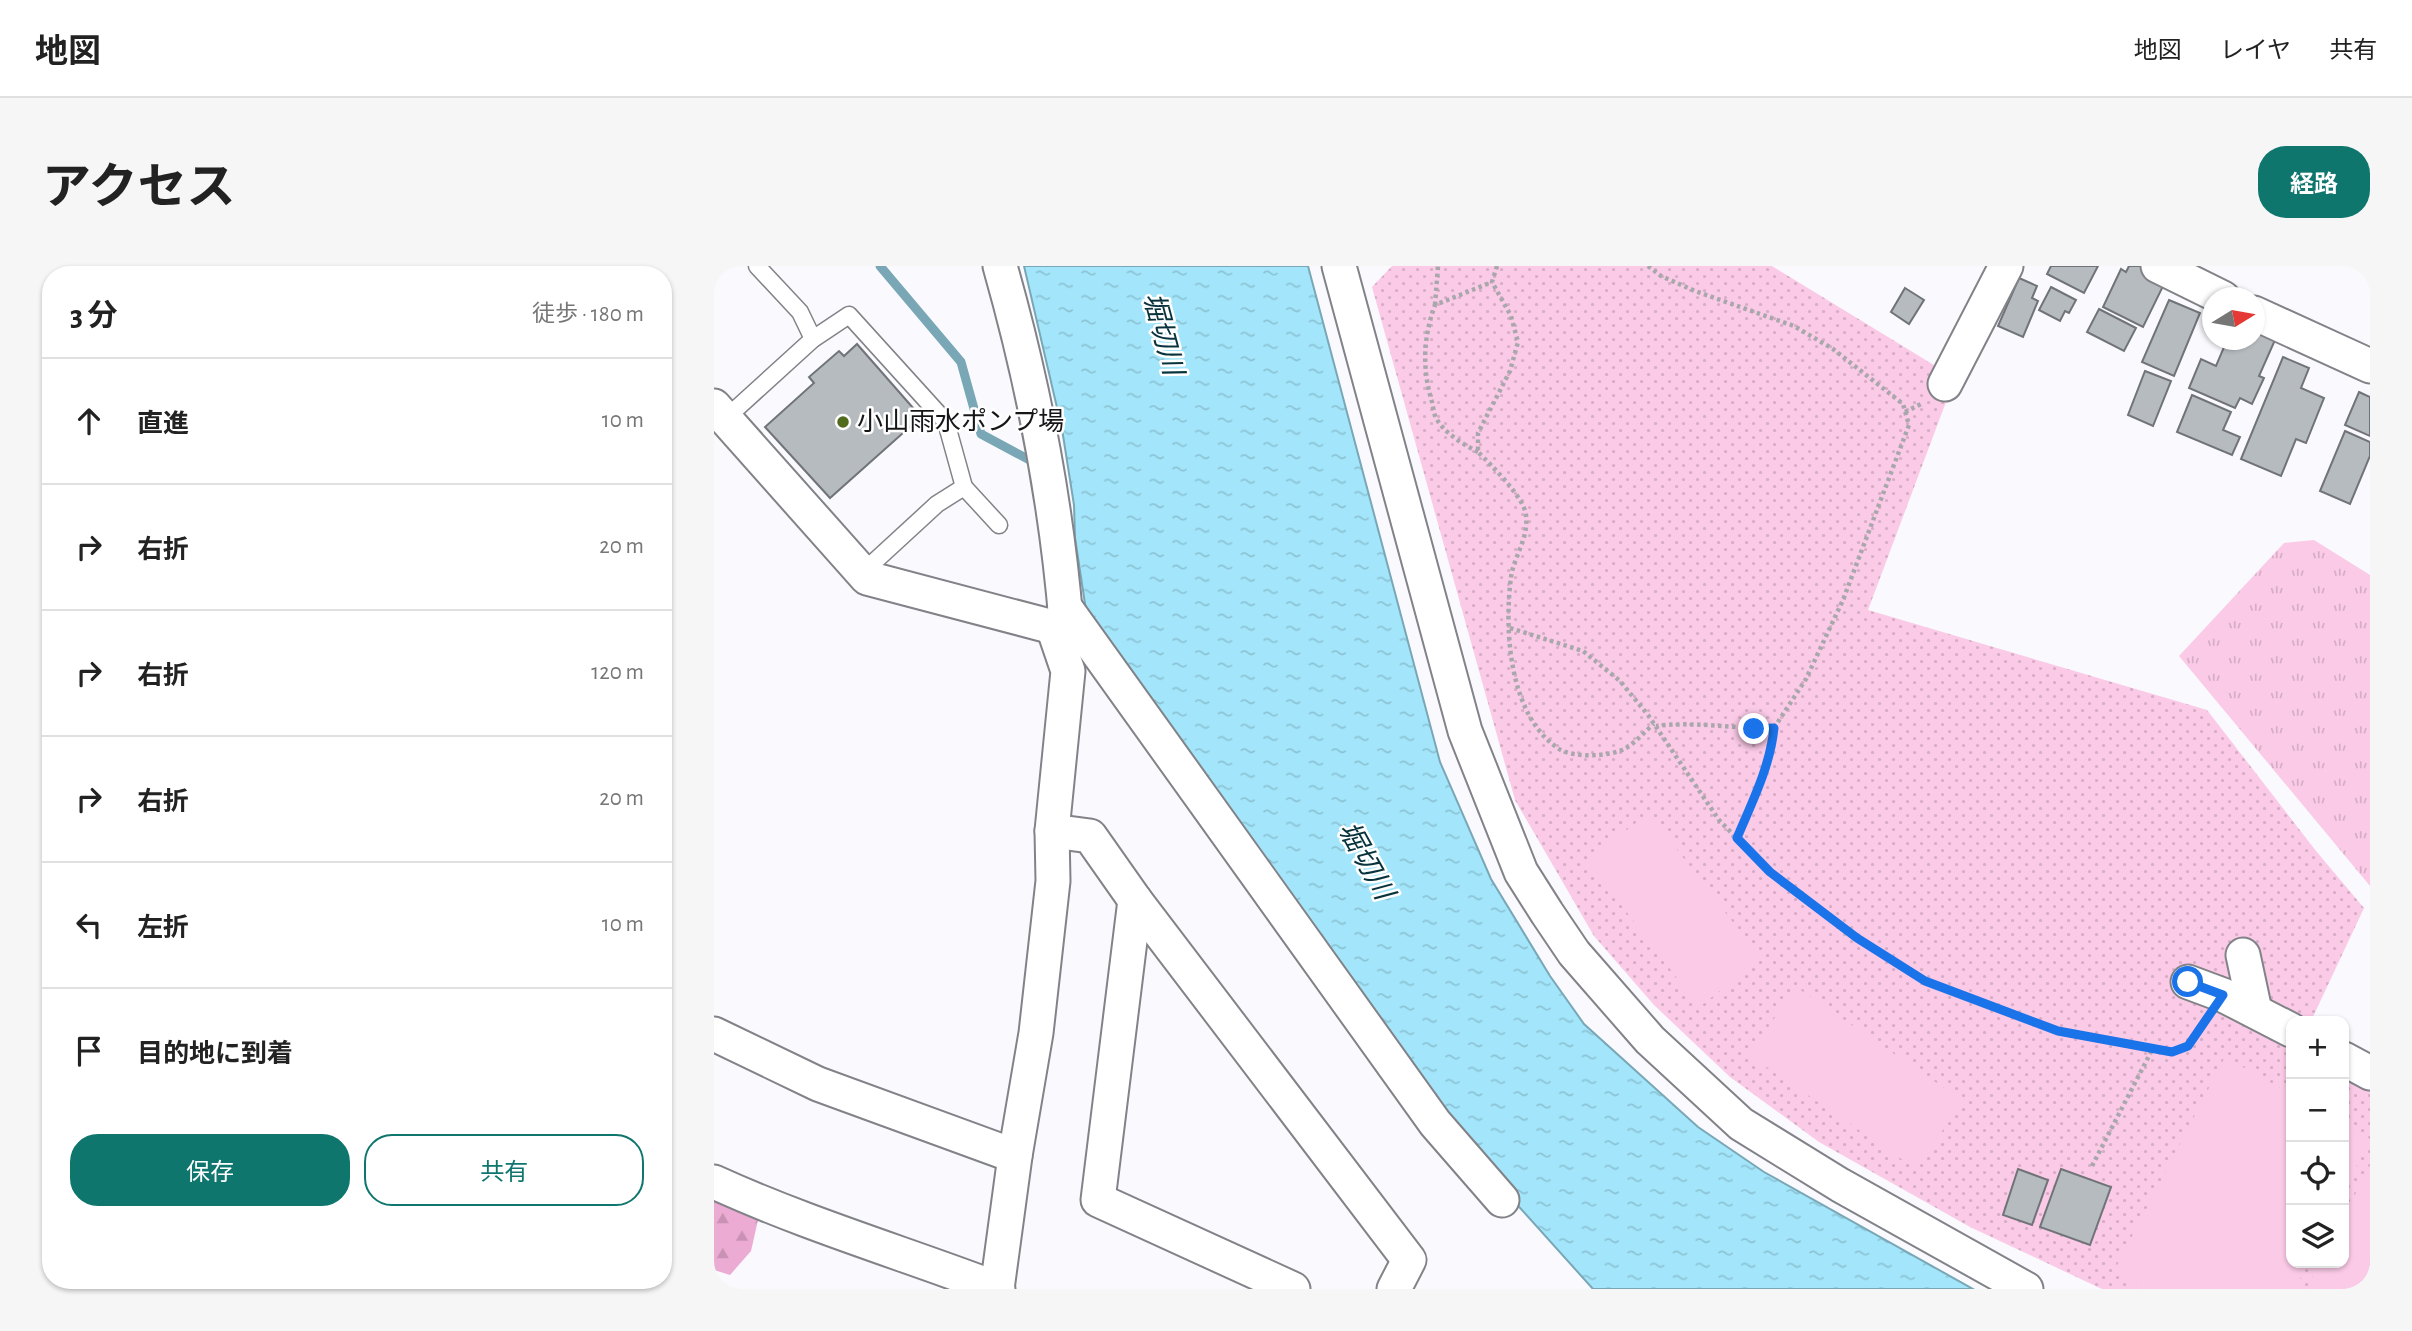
<!DOCTYPE html>
<html lang="ja">
<meta charset="utf-8">
<style>
body{margin:0;font-family:"Alegreya Sans","Noto Sans JP",sans-serif;background:#f6f6f6;color:#222}
.controls{position:absolute;right:21px;bottom:21px;display:grid;overflow:hidden;border-radius:14px;box-shadow:0 2px 5px #0004}
.controls button{width:63px;height:63px;display:grid;place-items:center;padding:0;border:0;border-bottom:2px solid #e0e0e0;background:#fff;color:#222;font:35px sans-serif}
.compass{position:absolute;left:1488px;top:21px;width:63px;height:63px;border-radius:50%;background:#fff;box-shadow:0 2px 5px #0004;rotate:79deg}
.stop{position:absolute;width:21px;height:21px;margin:-16px;border:5px solid #1a73e8;border-radius:50%;background:#fff}
.stop.end{background:#1a73e8;border-color:#fff;box-shadow:0 2px 7px #0008}
.list{margin:0;padding:0;list-style:none}
h2{display:flex;justify-content:space-between;align-items:center;height:91px;margin:0;padding:0 28px;font-size:30px}
h2 small{font-size:23px;font-weight:400;color:#767676}
.list li{display:grid;grid-template-columns:46px 1fr auto;gap:21px;align-items:center;box-sizing:border-box;height:126px;padding:0 28px;border-top:2px solid #e0e0e0}
.list b{display:block;font-size:26px;white-space:nowrap}
.list em{font-size:23px;font-style:normal;color:#767676}
.actions{display:flex;gap:14px;padding:21px 28px}
.actions a{flex:1;padding:16px 0;border:2px solid #0f766e;border-radius:28px;text-align:center;font-size:24px;color:#0f766e}
.actions .main{background:#0f766e;color:#fff}
.icon{flex:none;width:38px;height:38px;fill:none;stroke:currentColor;stroke-width:2;stroke-linecap:round;stroke-linejoin:round}
.map{position:relative;flex:none;width:1656px;height:1023px;overflow:hidden;border-radius:28px}
header{display:flex;align-items:center;gap:42px;box-sizing:border-box;height:98px;padding:0 35px;background:#fff;border-bottom:2px solid #e0e0e0}
header strong{font-size:33px}
nav{display:flex;gap:38px;margin-inline-start:auto;font-size:24px}
.intro{display:flex;align-items:center;justify-content:space-between;box-sizing:border-box;height:168px;padding:0 42px}
h1{margin:0;font-size:49px}
.button{padding:18px 32px;border-radius:28px;background:#0f766e;color:#fff;font-size:24px;font-weight:700}
main{display:flex;gap:42px;padding:0 42px}
aside{flex:1;background:#fff;border-radius:28px;box-shadow:0 2px 5px #0004}
.map>svg:first-child{display:block}
.grass{fill:url(#grass-tufts)}
.forest{fill:url(#forest-firs)}
.park{fill:url(#park-dots)}
.pitch{fill:#fbcae7}
.water{fill:url(#water-ripples);stroke:#79a7b6;stroke-width:2}
.lines{fill:none;stroke-linecap:round;stroke-linejoin:round}
.stream{stroke:#79a7b6;stroke-width:9}
.building{fill:#b6bbbf;stroke:#707478;stroke-width:2}
.lane-casing{stroke:#828388;stroke-width:19}
.street-casing{stroke:#828388;stroke-width:37}
.path{stroke:#a8a8ac;stroke-width:4.5;stroke-dasharray:3.5 3.5;stroke-linecap:butt}
.lane{stroke:#fff;stroke-width:16}
.street{stroke:#fff;stroke-width:33}
.route{stroke:#1a73e8;stroke-width:9}
.poi-dot{fill:#516b1e;stroke:#fff;stroke-width:2.5}
.labels{text-anchor:middle;dominant-baseline:central;stroke-width:5;stroke-linejoin:round;paint-order:stroke}
.poi-label{font-size:26px;fill:#161618;stroke:#fff;text-anchor:start}
.water-label{font-size:28px;font-style:italic;fill:#08333d;stroke:#fff}
</style>
<header>
<strong>地図</strong>
<nav><a>地図</a><a>レイヤ</a><a>共有</a></nav>
</header>
<div class="intro"><h1>アクセス</h1><a class="button">経路</a></div>
<main>
<aside>
<h2>3 分<small>徒歩 · 180 m</small></h2>
<ul class="list">
<li><svg class="icon" aria-label="ahead" viewBox="0 0 24 24"><path d="M12 20V5M6 11l6-6 6 6"/></svg><div><b>直進</b></div><em>10 m</em></li>
<li><svg class="icon" aria-label="right" viewBox="0 0 24 24"><path d="M7 20v-9h11M14 6l5 5-5 5"/></svg><div><b>右折</b></div><em>20 m</em></li>
<li><svg class="icon" aria-label="right" viewBox="0 0 24 24"><path d="M7 20v-9h11M14 6l5 5-5 5"/></svg><div><b>右折</b></div><em>120 m</em></li>
<li><svg class="icon" aria-label="right" viewBox="0 0 24 24"><path d="M7 20v-9h11M14 6l5 5-5 5"/></svg><div><b>右折</b></div><em>20 m</em></li>
<li><svg class="icon" aria-label="left" viewBox="0 0 24 24"><path d="M17 20v-9H6M10 6l-5 5 5 5"/></svg><div><b>左折</b></div><em>10 m</em></li>
<li><svg class="icon" aria-label="arrive" viewBox="0 0 24 24"><path d="M6 21V4h12l-3 4 3 4H6"/></svg><div><b>目的地に到着</b></div></li>
</ul>
<div class="actions"><a class="main">保存</a><a>共有</a></div>
</aside>
<div class="map">
<svg width="1656" height="1023" viewBox="0 0 1656 1023">
<defs>
<pattern id="grass-tufts" width="24" height="20" patternUnits="userSpaceOnUse" patternTransform="scale(1.75)"><rect width="24" height="20" fill="#fbcae7"/><path d="M3 7l-1-3M5 7V3M7 7l1-3M15 17l-1-3M17 17v-4M19 17l1-3" fill="none" stroke="#d6adc5"/></pattern>
<pattern id="forest-firs" width="22" height="20" patternUnits="userSpaceOnUse" patternTransform="scale(1.75)"><rect width="22" height="20" fill="#ebabd2"/><path d="M5 1l3.5 6h-7zM16 11l3.5 6h-7z" fill="#c992b4"/></pattern>
<pattern id="park-dots" width="8" height="8" patternUnits="userSpaceOnUse" patternTransform="scale(1.75)"><rect width="8" height="8" fill="#fbcae7"/><path d="M2 2h.1M6 6h.1" fill="none" stroke="#d6adc5" stroke-width="1.8" stroke-linecap="round"/></pattern>
<pattern id="water-ripples" width="26" height="14" patternUnits="userSpaceOnUse" patternTransform="scale(1.75)"><rect width="26" height="14" fill="#a3e5fa"/><path d="M2 4q2-2 4 0t4 0M15 11q2-2 4 0t4 0" fill="none" stroke="#8cc4d6"/></pattern>
</defs>
<rect width="100%" height="100%" fill="#f9f9fe"/>
<polygon class="grass" points="1600,274 1656,309 1656,620 1465,390 1570,277"/>
<polygon class="forest" points="0,926 46,945 37,985 16,1009 0,1004"/>
<polygon class="park" points="678,0 1058,0 1241,112 1154,344 1493,444 1602,585 1650,642 1597,755 1577,755 1577,997 1630,997 1630,808 1656,821 1656,1023 1388,1023 1256,961 1105,876 1016,811 940,739 880,670 801,534 658,21"/>
<g class="pitch">
<polygon points="935,547 1047,693 985,741 873,594"/>
<polygon points="1082,721 1249,835 1202,903 1035,789"/>
<polygon points="1511,791 1577,828 1577,997 1594,997 1581,1023 1430,1023 1399,1007"/>
<polygon points="1630,857 1656,873 1630,925"/>
<polygon points="1656,899 1656,1023 1592,1023 1606,997 1630,997 1630,950"/>
</g>
<polygon class="water" points="310,0 594,0 726,496 777,613 836,710 870,758 984,861 1050,906 1259,1023 879,1023 753,883 373,351 361,272 360,239 348,163"/>
<g class="lines">
<polyline class="stream" points="166,0 247,96 267,168 323,198"/>
</g>
<g class="building">
<polygon points="1337,0 1384,0 1370,27 1333,8"/>
<polygon points="1415,0 1435,0 1454,10 1429,61 1389,41 1407,3 1412,6"/>
<polygon points="1305,12 1323,20 1318,32 1324,35 1309,71 1284,60"/>
<polygon points="1337,21 1362,34 1355,47 1351,45 1346,55 1325,44"/>
<polygon points="1191,22 1210,34 1195,58 1177,46"/>
<polygon points="1455,34 1486,47 1460,110 1428,96"/>
<polygon points="1385,43 1422,62 1410,85 1373,66"/>
<polygon points="1540,54 1565,65 1545,110 1550,112 1538,138 1526,132 1521,142 1475,122 1487,93 1502,100 1513,74 1540,74"/>
<polygon points="143,78 207,151 116,232 51,161 100,117 95,111 125,85 130,90"/>
<polygon points="1569,91 1595,102 1587,122 1610,132 1592,177 1582,173 1567,210 1527,193"/>
<polygon points="1431,105 1457,115 1439,160 1414,149"/>
<polygon points="1645,126 1656,131 1656,170 1631,159"/>
<polygon points="1478,129 1517,146 1509,164 1526,171 1518,189 1463,166"/>
<polygon points="1631,165 1656,176 1656,190 1636,238 1606,225"/>
<polygon points="1304,903 1334,914 1318,959 1289,949"/>
<polygon points="1347,903 1397,921 1376,979 1326,961"/>
</g>
<g class="lines">
<defs>
<g id="lane">
<polyline points="43,0 86,46 99,73"/>
<polyline points="11,153 99,73 135,49 232,156 250,221 285,259"/>
<polyline points="148,307 223,238 250,221"/>
</g>
<g id="street">
<polyline points="625,0 751,465 807,606 833,647 860,687 936,774 1027,858 1126,919 1312,1023"/>
<polyline points="1444,0 1509,32"/>
<polyline points="1540,47 1656,100"/>
<polyline points="1231,118 1292,0"/>
<polyline points="0,140 153,312 339,361"/>
<polyline points="351,341 721,857 788,934"/>
<polyline points="338,565 376,570 421,634 695,994 680,1023"/>
<polyline points="421,634 384,934 579,1023"/>
<polyline points="1529,689 1541,745"/>
<polyline points="1474,716 1509,729 1577,764"/>
<polyline points="0,768 104,818 301,890"/>
<polyline points="1630,793 1656,807"/>
<path d="M0 916C92 958 189 987 284 1023"/>
<path d="M283 1023 301 890 322 767 339 615 338 565 354 405 339 361 352 355C342 234 319 116 286 0"/>
</g>
</defs>
<use href="#lane" class="lane-casing"/>
<use href="#street" class="street-casing"/>
<g class="path">
<path d="M783 0 778 16 797 50 804 76 796 105 764 167V186C777 199 810 231 812 249 815 272 800 290 797 311 790 365 795 450 845 483 859 492 897 491 912 482 922 476 931 465 940 458"/>
<path d="M934 0 947 10 981 25 1080 60 1119 83 1189 138 1195 159 1129 334 1092 413 1060 462C1020 463 982 455 942 460"/>
<polyline points="721,39 724,0"/>
<polyline points="1191,146 1209,137"/>
<path d="M764 186C749 178 731 168 722 152 720 148 719 141 718 136 708 103 709 72 721 39L778 16"/>
<polyline points="796,362 869,385 906,415 934,449 1005,554 1056,606 1143,672 1211,715 1344,765 1438,784 1458,786 1474,780 1492,754"/>
<path d="M1023 572C1038 536 1056 501 1060 462"/>
<polyline points="1378,900 1438,784"/>
</g>
<use href="#lane" class="lane"/>
<use href="#street" class="street"/>
</g>
<g class="lines">
<path class="route" d="M1040 463 1060 462C1056 501 1038 536 1023 572L1056 606 1143 672 1211 715 1344 765 1458 786 1474 780 1509 729 1474 716"/>
</g>
<circle class="poi-dot" cx="129" cy="156" r="7"/>
<g class="labels">
<g class="poi-label">
<text x="143" y="156">小山雨水ポンプ場</text>
</g>
<g class="water-label">
<text transform="translate(448 68) rotate(75)">堀切川</text>
<text transform="translate(651 595) rotate(61)">堀切川</text>
</g>
</g>
</svg>
<div class="controls">
<button>+</button>
<button>−</button>
<button><svg class="icon" aria-label="locate" viewBox="0 0 24 24"><circle cx="12" cy="12" r="6"/><path d="M12 2v4M12 18v4M2 12h4M18 12h4"/></svg></button>
<button><svg class="icon" aria-label="layers" viewBox="0 0 24 24"><path d="M12 4l9 5-9 5-9-5zM3 14l9 5 9-5"/></svg></button>
</div>
<svg class="compass" viewBox="-18 -18 36 36"><path d="M0-13l5 13h-10z" fill="#e53935"/><path d="M0 13l5-13h-10z" fill="#767676"/></svg>
<div class="stop" style="left:1474px;top:716px"></div>
<div class="stop end" style="left:1040px;top:463px"></div>
</div>
</main>
